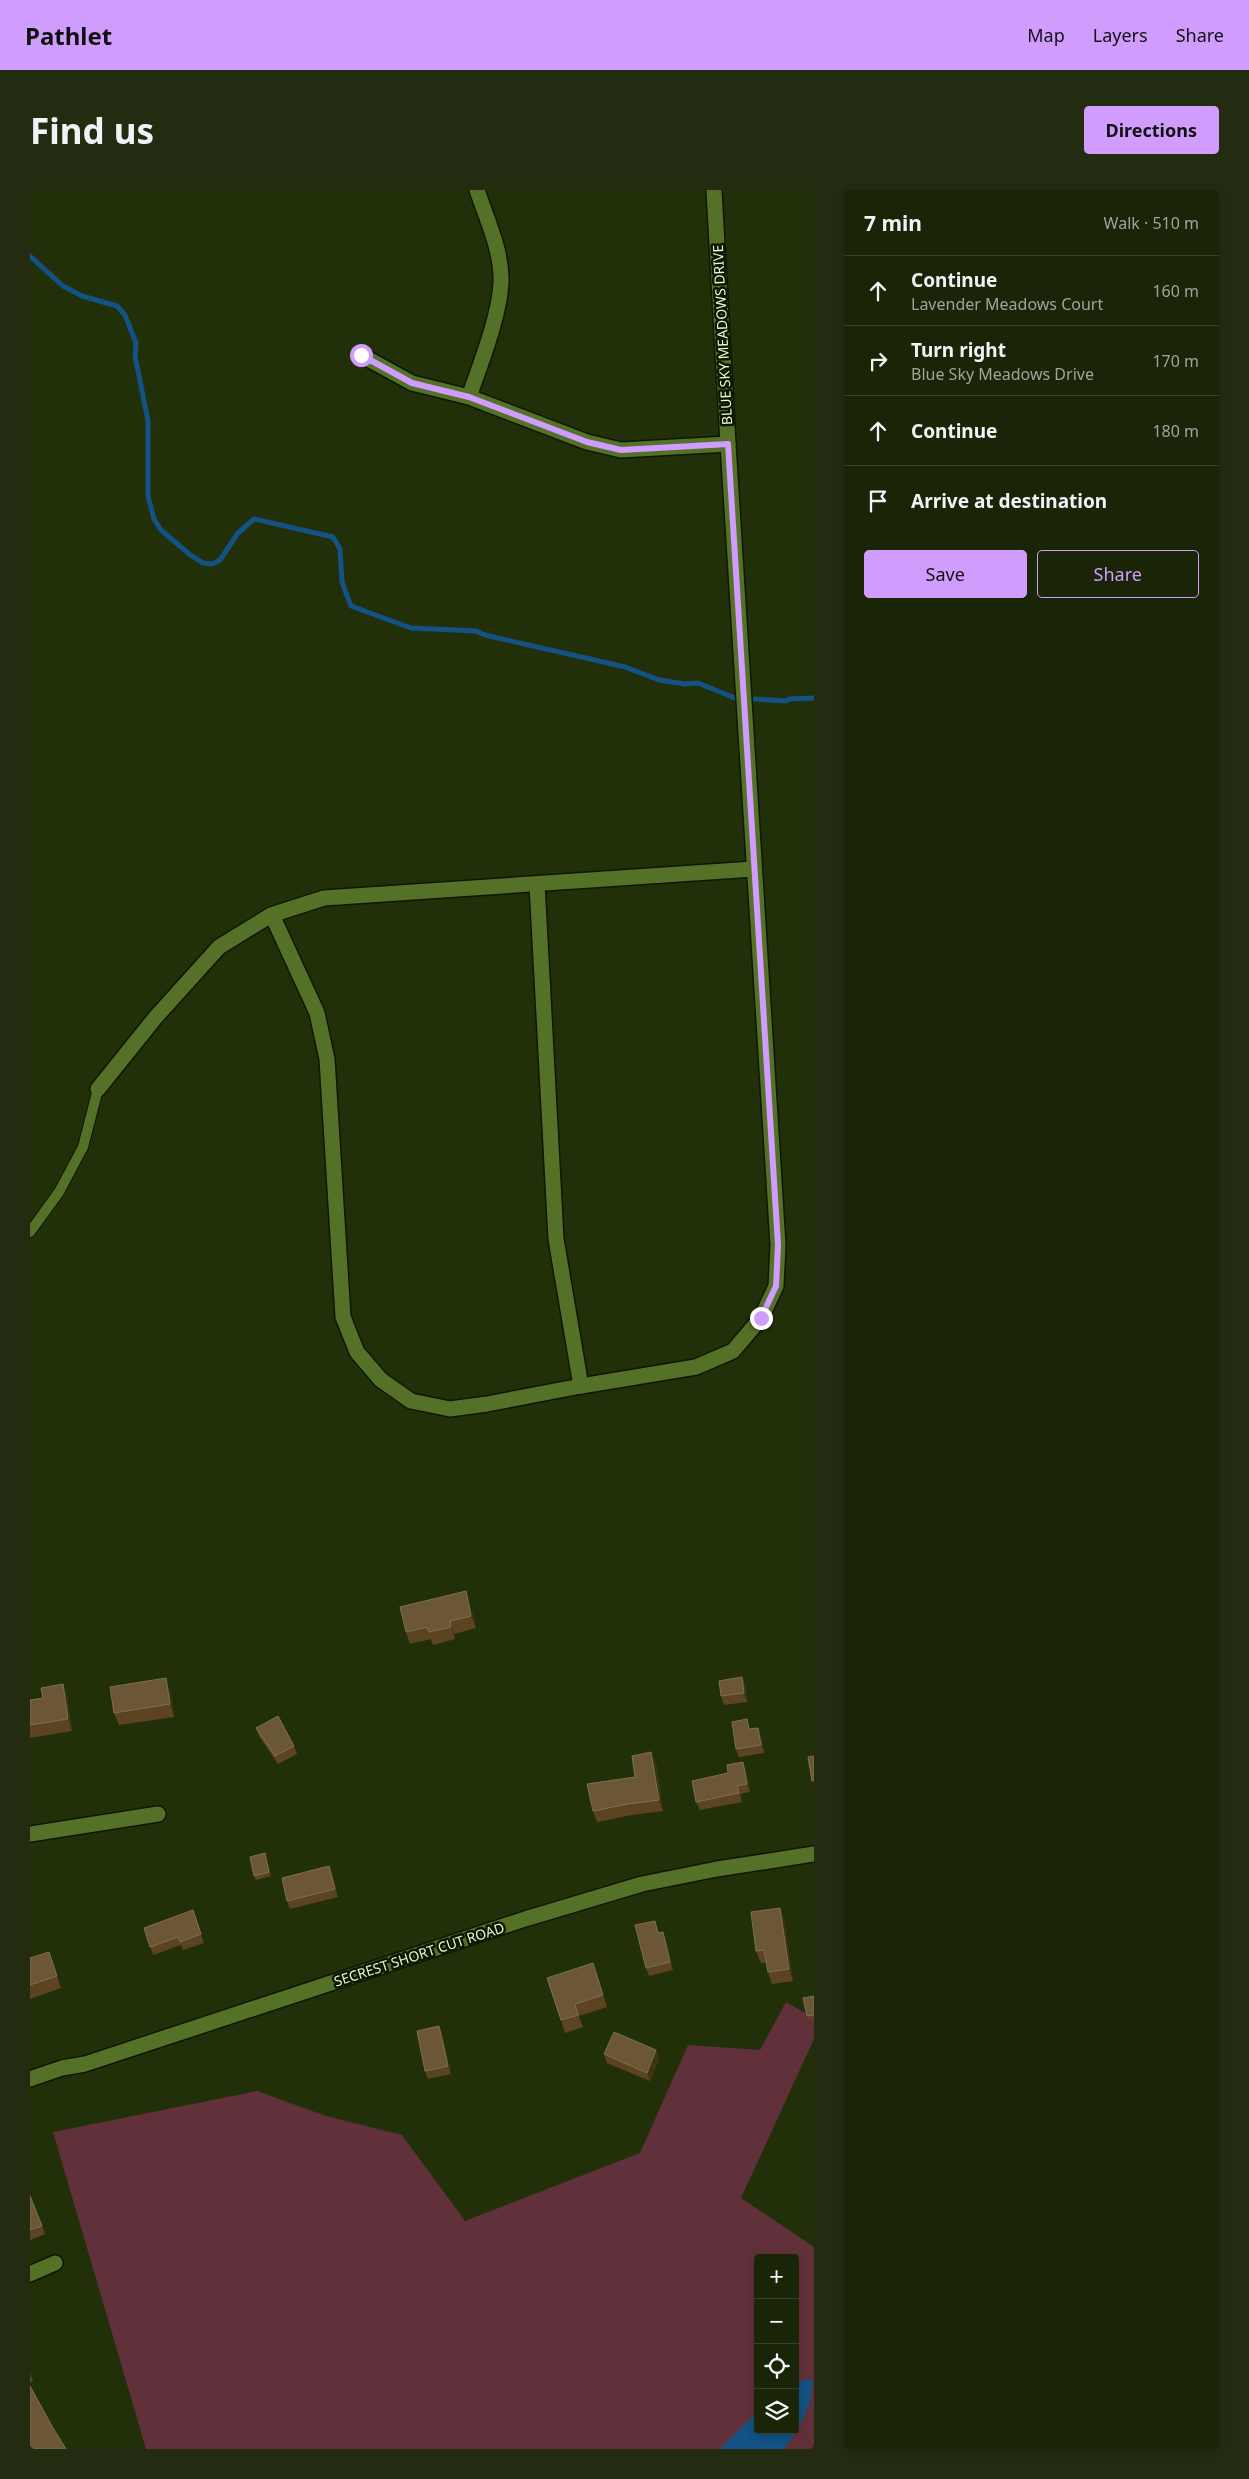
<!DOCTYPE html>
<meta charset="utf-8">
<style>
body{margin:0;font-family:"Noto Sans",sans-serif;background:#232c11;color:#f1f3f6}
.controls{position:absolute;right:15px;bottom:15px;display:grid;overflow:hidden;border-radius:5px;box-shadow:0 2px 8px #0003}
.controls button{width:45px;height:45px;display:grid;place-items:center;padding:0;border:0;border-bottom:1px solid #384128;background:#1a2407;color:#f1f3f6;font:25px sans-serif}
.stop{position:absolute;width:15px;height:15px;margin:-11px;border:4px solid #d09dfe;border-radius:50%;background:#fff}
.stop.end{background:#d09dfe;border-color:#fff;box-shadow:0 1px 5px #0008}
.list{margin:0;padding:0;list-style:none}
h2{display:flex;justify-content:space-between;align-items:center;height:65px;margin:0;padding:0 20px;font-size:21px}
h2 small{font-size:16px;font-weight:400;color:#9fa49b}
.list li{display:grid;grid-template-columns:32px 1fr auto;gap:15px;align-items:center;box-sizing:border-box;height:70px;padding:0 20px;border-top:1px solid #384128}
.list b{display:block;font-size:19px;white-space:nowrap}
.list p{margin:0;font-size:16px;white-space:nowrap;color:#9fa49b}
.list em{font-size:16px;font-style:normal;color:#9fa49b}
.actions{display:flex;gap:10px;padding:15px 20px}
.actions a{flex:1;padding:11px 0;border:1px solid #d09dfe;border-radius:5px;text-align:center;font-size:18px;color:#d09dfe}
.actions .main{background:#d09dfe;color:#111}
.icon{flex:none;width:28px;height:28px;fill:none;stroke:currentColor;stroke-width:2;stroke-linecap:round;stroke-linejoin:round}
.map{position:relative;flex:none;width:784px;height:2259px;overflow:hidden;border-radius:5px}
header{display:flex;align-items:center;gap:30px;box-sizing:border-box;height:70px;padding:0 25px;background:#d09dfe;color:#111}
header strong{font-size:24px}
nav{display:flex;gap:28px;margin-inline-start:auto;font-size:18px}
.intro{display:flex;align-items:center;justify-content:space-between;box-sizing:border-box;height:120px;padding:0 30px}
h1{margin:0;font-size:35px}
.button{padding:12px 22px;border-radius:5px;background:#d09dfe;color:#111;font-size:18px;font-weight:700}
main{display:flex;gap:30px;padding:0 30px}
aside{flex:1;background:#1a2407;border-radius:5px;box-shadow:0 2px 8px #0003}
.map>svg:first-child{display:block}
.green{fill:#60313b;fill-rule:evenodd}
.water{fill:#125284}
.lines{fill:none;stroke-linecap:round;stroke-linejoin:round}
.stream{stroke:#125284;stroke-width:5}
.lane-casing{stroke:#0e1702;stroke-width:12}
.street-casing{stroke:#0e1702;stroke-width:18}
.secondary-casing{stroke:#0e1702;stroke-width:18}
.lane{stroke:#557128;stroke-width:10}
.street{stroke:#557128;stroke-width:15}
.secondary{stroke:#557128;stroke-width:15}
.wall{fill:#5c4423}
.shaded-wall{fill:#3f3411}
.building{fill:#6b5736;stroke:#7e704e}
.route{stroke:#d09dfe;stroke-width:6}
.labels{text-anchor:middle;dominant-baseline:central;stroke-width:5;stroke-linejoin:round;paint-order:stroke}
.street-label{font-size:14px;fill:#e6f8d2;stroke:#0d1700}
</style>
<header>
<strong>Pathlet</strong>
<nav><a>Map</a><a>Layers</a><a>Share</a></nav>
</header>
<div class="intro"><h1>Find us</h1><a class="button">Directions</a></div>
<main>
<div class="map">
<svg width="784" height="2259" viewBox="0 0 784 2259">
<rect width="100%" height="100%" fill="#223009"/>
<path class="green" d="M756 1812 784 1828V1849L711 2008 784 2057V2259H116L23 1942 227 1901 296 1926 372 1945 435 2031 610 1963 658 1855 730 1860ZM728 2068H765V2240H728Z"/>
<path class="water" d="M782 2189C784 2213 768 2241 754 2259H690L728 2221V2240H765V2192Z"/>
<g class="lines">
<g class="stream">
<polyline points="0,66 33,96 52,106 87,116 95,125 106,153 105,166 118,231 118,306 124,329 131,340 159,364 173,373 182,374 190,370 208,343 224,329 303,347 310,359 312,392 321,416 381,438 446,441 455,445 595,477 629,490 655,494 668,493 705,508"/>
<polyline points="725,509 756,511 759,509 784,508"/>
</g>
<defs>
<polyline id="lane" points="0,1042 29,1002 53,957 68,899"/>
<g id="street">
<polyline points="331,165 382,193 439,207 557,252 591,260 698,254"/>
<path d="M439 207C450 175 470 125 471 92 472 61 457 30 447 0"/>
<polyline points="507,694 526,1049 551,1196"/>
<polyline points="242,725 287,823 297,869 313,1127 327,1162 351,1190 381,1211 420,1219 457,1214 551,1196 666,1177 703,1161 731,1128 746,1096 748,1055 698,254 684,0"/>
<polyline points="68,899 125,828 189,757 241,725 294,708 724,679"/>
<polyline points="0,1644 128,1624"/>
<polyline points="0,2084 25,2073"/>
</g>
<polyline id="secondary" points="0,1889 32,1878 55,1874 495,1729 612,1694 687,1679 784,1664"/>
</defs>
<use href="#lane" class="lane-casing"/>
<use href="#street" class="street-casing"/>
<use href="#secondary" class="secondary-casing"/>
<use href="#lane" class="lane"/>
<use href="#street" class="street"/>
<use href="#secondary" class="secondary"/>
</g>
<g class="wall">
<polygon points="436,1401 440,1414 446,1438 424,1444 425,1449 403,1455 401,1449 380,1454 376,1442"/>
<polygon points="712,1487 715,1496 717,1512 694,1515 691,1506"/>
<polygon points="33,1494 37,1506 42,1541 0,1548 0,1510 13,1508"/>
<polygon points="140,1500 144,1527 89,1535 84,1523"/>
<polygon points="226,1538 264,1556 267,1564 248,1574 229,1546"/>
<polygon points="728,1538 731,1546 734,1563 709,1567 706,1559 721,1539"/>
<polygon points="713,1572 716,1580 720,1602 710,1604 712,1612 670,1620 666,1612"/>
<polygon points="626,1574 633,1621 602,1625 567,1632 563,1621 605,1587"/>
<polygon points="236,1668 241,1686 226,1690 224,1686"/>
<polygon points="299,1676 302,1684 308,1707 260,1719 257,1711"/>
<polygon points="750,1718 754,1730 763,1791 742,1794 738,1782 736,1773 731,1773 726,1761"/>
<polygon points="163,1720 174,1753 153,1760 151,1755 123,1765 114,1738"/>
<polygon points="628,1739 629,1743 636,1751 643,1780 619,1786 616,1778"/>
<polygon points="19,1762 31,1798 0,1809 0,1768"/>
<polygon points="563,1773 577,1817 549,1826 553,1837 535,1843 531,1830"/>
<polygon points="784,1806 784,1829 779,1830 777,1826"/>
<polygon points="409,1836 412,1844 421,1884 398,1889 395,1881"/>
<polygon points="626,1860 629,1869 620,1891 577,1873 574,1864"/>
<polygon points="0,2006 15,2044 0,2050"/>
<polygon points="0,2183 3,2191 0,2193"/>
</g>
<g class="shaded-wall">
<polygon points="436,1401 440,1414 446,1438 441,1426"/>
<polygon points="420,1431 424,1444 425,1449 421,1437"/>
<polygon points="712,1487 715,1496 717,1512 714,1503"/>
<polygon points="136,1488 140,1500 144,1527 140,1514"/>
<polygon points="33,1494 37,1506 42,1541 38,1529"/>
<polygon points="728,1538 731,1546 734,1563 731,1555"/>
<polygon points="621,1562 626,1574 633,1621 629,1610"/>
<polygon points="713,1572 716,1580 720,1602 717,1594"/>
<polygon points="299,1676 302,1684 308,1707 305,1699"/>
<polygon points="750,1718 754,1730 763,1791 759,1779"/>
<polygon points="633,1742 636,1751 643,1780 640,1772"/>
<polygon points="409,1836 412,1844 421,1884 418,1876"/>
<polygon points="626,1860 629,1869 620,1891 617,1883"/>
</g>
<g class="building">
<polygon points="436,1401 441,1426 420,1431 421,1437 399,1442 397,1437 376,1442 370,1417"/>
<polygon points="712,1487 714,1503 691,1506 689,1491"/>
<polygon points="136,1488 140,1514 84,1523 80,1497"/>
<polygon points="33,1494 38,1529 0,1535 0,1510 13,1508 11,1498"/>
<polygon points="248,1526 264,1556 245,1566 226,1538"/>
<polygon points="717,1529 719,1539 728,1538 731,1555 706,1559 702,1532"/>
<polygon points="621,1562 629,1610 598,1614 563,1621 557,1594 605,1587 602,1566"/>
<polygon points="784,1566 784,1591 782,1591 778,1567"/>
<polygon points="713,1572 717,1594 707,1596 709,1603 666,1612 662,1591 698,1583 697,1575"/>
<polygon points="235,1663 239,1682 224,1686 220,1667"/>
<polygon points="299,1676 305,1699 257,1711 252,1688"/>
<polygon points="750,1718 759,1779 738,1782 734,1760 726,1761 721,1722"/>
<polygon points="163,1720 171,1744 150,1752 148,1747 120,1757 114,1738"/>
<polygon points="625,1731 628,1743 633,1742 640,1772 616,1778 605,1735"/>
<polygon points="19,1762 27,1786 0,1795 0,1768"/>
<polygon points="563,1773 573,1805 545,1814 548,1825 531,1830 517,1788"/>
<polygon points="784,1806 784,1825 777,1826 773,1808"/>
<polygon points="409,1836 418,1876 395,1881 387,1841"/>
<polygon points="584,1842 626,1860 617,1883 574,1864"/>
<polygon points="0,2006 12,2036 0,2040"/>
<polygon points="0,2196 23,2238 36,2259 0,2259"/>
</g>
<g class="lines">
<polyline class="route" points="331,165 382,193 439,207 557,252 591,260 698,254 748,1055 746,1096 731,1128"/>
</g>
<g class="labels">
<g class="street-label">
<text transform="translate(692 145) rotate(-93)">BLUE SKY MEADOWS DRIVE</text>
<text transform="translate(389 1764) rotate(-18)">SECREST SHORT CUT ROAD</text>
</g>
</g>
</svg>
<div class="controls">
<button>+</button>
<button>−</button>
<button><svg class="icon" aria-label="locate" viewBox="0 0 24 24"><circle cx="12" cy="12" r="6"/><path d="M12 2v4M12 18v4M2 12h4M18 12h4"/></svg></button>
<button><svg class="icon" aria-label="layers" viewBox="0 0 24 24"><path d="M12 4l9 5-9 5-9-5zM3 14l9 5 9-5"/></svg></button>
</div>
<div class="stop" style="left:331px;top:165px"></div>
<div class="stop end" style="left:731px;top:1128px"></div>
</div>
<aside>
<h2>7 min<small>Walk · 510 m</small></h2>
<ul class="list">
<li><svg class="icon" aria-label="ahead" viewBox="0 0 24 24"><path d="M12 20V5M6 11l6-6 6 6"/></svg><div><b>Continue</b><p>Lavender Meadows Court</p></div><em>160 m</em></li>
<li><svg class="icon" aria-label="right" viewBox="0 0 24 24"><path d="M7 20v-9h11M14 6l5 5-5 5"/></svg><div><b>Turn right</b><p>Blue Sky Meadows Drive</p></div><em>170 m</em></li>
<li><svg class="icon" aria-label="ahead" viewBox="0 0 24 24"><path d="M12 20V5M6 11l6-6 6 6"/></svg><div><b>Continue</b></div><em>180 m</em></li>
<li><svg class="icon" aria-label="arrive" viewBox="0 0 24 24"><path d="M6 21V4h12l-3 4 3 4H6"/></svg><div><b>Arrive at destination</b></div></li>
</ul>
<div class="actions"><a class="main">Save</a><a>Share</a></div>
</aside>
</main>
